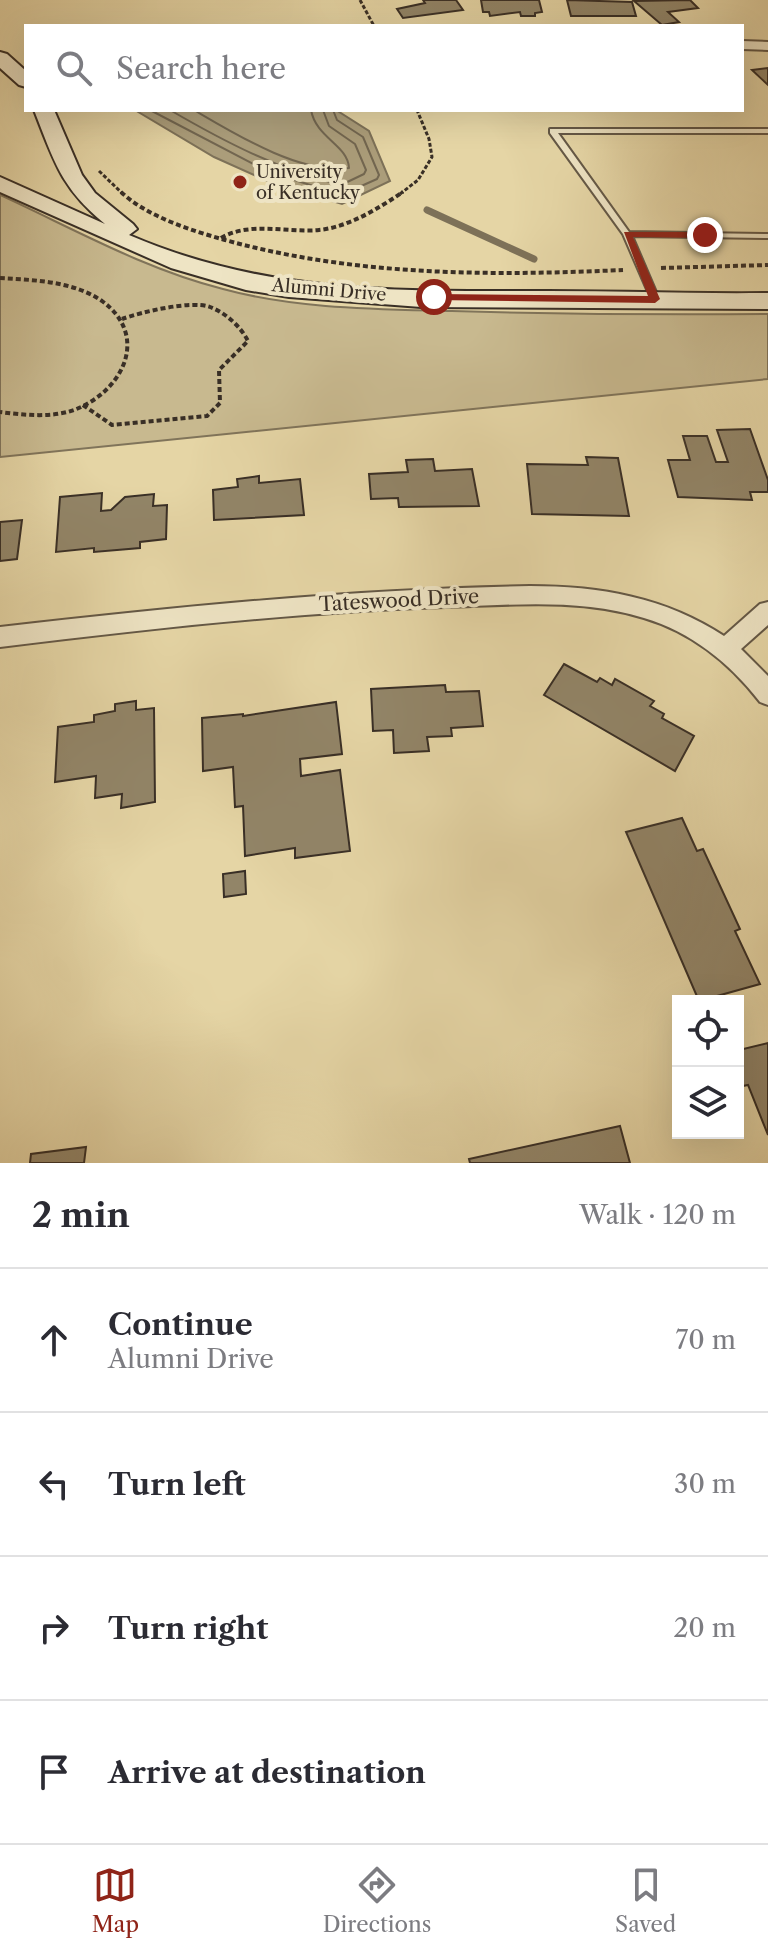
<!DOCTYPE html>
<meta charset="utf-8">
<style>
body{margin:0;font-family:"Libre Caslon Text",serif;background:#f7f7f7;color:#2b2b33}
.controls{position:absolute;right:24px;bottom:24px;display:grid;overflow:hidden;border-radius:0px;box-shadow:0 8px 32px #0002}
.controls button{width:72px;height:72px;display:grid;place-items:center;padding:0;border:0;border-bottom:2px solid #e1e1e2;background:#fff;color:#2b2b33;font:40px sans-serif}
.stop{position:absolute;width:24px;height:24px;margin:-18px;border:6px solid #8f2418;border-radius:50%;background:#fff}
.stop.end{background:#8f2418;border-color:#fff;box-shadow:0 2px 8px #0008}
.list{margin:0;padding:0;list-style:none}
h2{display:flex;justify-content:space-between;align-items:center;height:104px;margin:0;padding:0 32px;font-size:34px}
h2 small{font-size:26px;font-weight:400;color:#7c7c81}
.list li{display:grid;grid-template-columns:52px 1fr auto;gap:24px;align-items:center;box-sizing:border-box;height:144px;padding:0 32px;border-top:2px solid #e1e1e2}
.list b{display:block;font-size:30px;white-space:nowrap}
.list p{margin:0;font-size:26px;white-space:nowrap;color:#7c7c81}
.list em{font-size:26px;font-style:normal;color:#7c7c81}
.icon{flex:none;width:44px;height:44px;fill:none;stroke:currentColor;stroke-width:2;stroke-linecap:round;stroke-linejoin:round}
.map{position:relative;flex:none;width:768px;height:1163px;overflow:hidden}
.search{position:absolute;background:#fff;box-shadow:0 8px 32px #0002;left:24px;right:24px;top:24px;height:88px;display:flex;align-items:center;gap:20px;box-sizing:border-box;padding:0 28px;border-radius:0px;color:#7c7c81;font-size:30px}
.sheet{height:680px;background:#fff}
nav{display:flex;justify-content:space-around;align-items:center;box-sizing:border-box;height:112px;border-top:2px solid #e1e1e2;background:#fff;font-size:22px;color:#7c7c81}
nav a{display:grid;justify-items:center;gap:4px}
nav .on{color:#8f2418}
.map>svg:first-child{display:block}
.green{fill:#c8b98f;stroke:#80745a;stroke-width:2}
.water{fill:#ab9d7a;stroke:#7d7158;stroke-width:2}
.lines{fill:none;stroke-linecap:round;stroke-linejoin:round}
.shore{stroke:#726650;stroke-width:2}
.stream{stroke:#7d7158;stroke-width:7}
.building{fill:#928568;stroke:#392f26;stroke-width:2}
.service-casing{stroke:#645846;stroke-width:4}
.minor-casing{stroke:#645846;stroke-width:4}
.secondary-casing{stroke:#392f26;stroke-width:4}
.path-far1{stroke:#392f26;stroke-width:3;stroke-dasharray:4 2;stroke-linecap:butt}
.path{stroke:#392f26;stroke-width:4;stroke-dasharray:5 3;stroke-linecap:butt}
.service{fill:#eee4c4;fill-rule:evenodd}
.minor{fill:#eee4c4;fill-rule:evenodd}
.secondary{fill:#eee4c4;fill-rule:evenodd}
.route{fill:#8f2418}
.poi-dot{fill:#8f2418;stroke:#eee4c4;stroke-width:3}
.labels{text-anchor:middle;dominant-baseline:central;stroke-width:8;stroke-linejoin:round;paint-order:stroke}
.far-poi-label{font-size:18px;fill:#392f26;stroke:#eee4c4;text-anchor:start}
.far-street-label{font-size:18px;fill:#392f26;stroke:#eee4c4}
.street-label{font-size:20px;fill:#392f26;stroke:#eee4c4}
</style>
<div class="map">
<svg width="768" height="1163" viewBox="0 0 768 1163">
<rect width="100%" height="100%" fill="#e5d5a5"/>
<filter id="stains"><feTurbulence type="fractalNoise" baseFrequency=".0025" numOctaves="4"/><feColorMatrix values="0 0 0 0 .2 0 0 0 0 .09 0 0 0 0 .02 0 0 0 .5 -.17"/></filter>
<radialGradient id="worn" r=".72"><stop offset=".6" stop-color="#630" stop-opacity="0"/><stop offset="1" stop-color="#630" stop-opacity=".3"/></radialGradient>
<path class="green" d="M0 195C74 229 144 269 223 289 296 309 377 309 452 311 558 314 663 315 768 314V379L0 457Z"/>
<polygon class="water" points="135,110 336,110 369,131 390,181 342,204 274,184 214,157"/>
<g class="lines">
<g class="shore">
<polyline points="150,110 267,171 341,195 377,179 379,175 363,137 337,120 333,110"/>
<path d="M170 110C225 142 279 170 341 185L364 174 366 170 355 144 329 126 323 110"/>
<path d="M194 110C235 134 301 175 349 168 348 145 316 138 311 110"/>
</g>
<polyline class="stream" points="427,210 534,259"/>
</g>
<g class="building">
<polygon points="423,0 456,0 463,10 403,18 397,9 425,3"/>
<polygon points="481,0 539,0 542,12 535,13 535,16 521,16 520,12 490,16 489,12 483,12"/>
<polygon points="567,0 632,2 636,16 571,16"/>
<polygon points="690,0 698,8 668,12 679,22 662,25 634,1"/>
<polygon points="768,68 768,85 752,70"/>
<polygon points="750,429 768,480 768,492 750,492 752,500 678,497 668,460 690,460 683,436 707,436 716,462 728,462 717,430"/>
<polygon points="586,457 618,458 629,516 532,514 527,464 588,465"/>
<polygon points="433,459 435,471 472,469 479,506 399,507 398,498 371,499 369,474 408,472 406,460"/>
<polygon points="259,476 259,483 300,479 304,515 214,520 213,490 238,487 237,479"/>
<polygon points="102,493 101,511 111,510 125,497 154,494 153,506 167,505 166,539 140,542 140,548 94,552 94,548 56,552 60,497"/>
<polygon points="22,520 17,559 0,561 0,522"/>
<polygon points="564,664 597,682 600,678 612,685 615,679 654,701 650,706 664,714 662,718 694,736 675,771 544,695"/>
<polygon points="445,685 446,692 479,691 483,726 451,728 452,736 427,737 429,751 394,753 393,730 373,731 371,689"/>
<polygon points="136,701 136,710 154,708 155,802 121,808 122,794 95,798 96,776 55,782 58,727 94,722 94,715 115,711 115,704"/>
<polygon points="336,702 342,754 300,759 301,776 340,770 350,851 295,858 295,848 245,856 243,806 235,807 233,767 203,771 202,718 243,714 243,716"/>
<polygon points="682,818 697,851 703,849 740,929 735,931 760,984 699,1001 626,832"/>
<polygon points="245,871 246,894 224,897 223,874"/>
<polygon points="768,1043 768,1135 748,1085 738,1087 739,1050"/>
<polygon points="620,1126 630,1163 470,1163 469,1159"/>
<polygon points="86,1147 84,1163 30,1163 31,1154"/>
</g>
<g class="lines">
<defs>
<polygon id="service" points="550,129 768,129 768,133 558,133 629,232 768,234 768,238 632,236 659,299 658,301 652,301 623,234 550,133"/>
<g id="minor">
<polygon points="742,41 768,42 768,50 742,49"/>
<path d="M530 586C599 586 665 597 724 636L760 604 768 602V625L741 649 768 676V705L760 702C730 663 691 632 644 618 580 598 512 605 446 607 296 612 148 629 0 647V627C176 607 352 589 530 586Z"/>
</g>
<g id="secondary">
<polygon points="0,52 7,54 26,71 26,87 19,85 0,68"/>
<path d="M34 110H54L82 175 95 193 133 224 137 229 129 235C268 295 401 291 548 291 622 291 695 294 768 293V309L421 307 289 297 246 290 171 268 0 192V177L105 224C61 188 54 161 34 110Z"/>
</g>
</defs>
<use href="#service" class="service-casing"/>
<use href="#minor" class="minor-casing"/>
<use href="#secondary" class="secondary-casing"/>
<g class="path-far1">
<polyline points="360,0 374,26"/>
<polyline points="99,171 123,194"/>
<polyline points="400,194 418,180 432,157 429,139 417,110"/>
</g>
<g class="path">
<path d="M121 192C148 217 190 230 225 240 355 276 489 276 623 270"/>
<path d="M221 238C250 221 287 233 319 230 349 227 379 208 403 192"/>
<polyline points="661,268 768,265"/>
<path d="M0 278C33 280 73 281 102 301 151 337 122 392 74 410 51 418 24 415 0 412"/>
<path d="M83 405 112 425 207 416 220 403 219 370 248 341C241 327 226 313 210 307 192 300 141 312 122 319"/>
</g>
<use href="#service" class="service"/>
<use href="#minor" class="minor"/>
<use href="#secondary" class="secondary"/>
</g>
<polygon class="route" points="624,232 705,232 710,235 705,238 633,237 660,299 655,303 434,300 429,297 434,294 648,296"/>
<circle class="poi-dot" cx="240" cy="182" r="8"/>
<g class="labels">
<g class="far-poi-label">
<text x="256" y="172">University<tspan x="256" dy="21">of Kentucky</tspan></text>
</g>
<g class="far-street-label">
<text transform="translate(329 290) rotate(5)">Alumni Drive</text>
</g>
<g class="street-label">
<text transform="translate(399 600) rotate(-3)">Tateswood Drive</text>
</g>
</g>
<rect width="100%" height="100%" filter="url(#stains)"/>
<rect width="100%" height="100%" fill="url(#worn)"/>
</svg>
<div class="controls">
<button><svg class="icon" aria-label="locate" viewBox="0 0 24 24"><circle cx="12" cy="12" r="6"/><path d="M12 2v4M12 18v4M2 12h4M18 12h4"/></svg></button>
<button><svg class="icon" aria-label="layers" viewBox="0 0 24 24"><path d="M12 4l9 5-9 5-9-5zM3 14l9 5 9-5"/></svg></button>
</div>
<div class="stop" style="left:434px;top:297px"></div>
<div class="stop end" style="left:705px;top:235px"></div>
<div class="search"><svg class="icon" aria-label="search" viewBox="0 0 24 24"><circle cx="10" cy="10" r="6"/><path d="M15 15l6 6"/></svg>Search here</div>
</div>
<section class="sheet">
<h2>2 min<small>Walk · 120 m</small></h2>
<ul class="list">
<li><svg class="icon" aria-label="ahead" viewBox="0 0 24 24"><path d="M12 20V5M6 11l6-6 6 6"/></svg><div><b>Continue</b><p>Alumni Drive</p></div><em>70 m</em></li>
<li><svg class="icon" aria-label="left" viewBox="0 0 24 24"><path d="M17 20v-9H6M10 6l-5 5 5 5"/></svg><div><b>Turn left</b></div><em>30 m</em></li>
<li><svg class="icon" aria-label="right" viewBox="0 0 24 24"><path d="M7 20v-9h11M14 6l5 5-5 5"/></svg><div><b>Turn right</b></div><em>20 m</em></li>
<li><svg class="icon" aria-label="arrive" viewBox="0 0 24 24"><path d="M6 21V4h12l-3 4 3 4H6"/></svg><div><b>Arrive at destination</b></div></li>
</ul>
</section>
<nav>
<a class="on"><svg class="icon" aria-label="map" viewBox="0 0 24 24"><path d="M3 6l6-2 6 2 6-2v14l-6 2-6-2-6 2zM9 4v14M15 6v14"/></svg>Map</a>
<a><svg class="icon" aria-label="directions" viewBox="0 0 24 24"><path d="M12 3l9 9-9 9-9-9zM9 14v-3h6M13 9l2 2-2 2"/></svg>Directions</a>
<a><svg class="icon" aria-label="saved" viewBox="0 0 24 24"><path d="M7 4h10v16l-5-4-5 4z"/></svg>Saved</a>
</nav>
